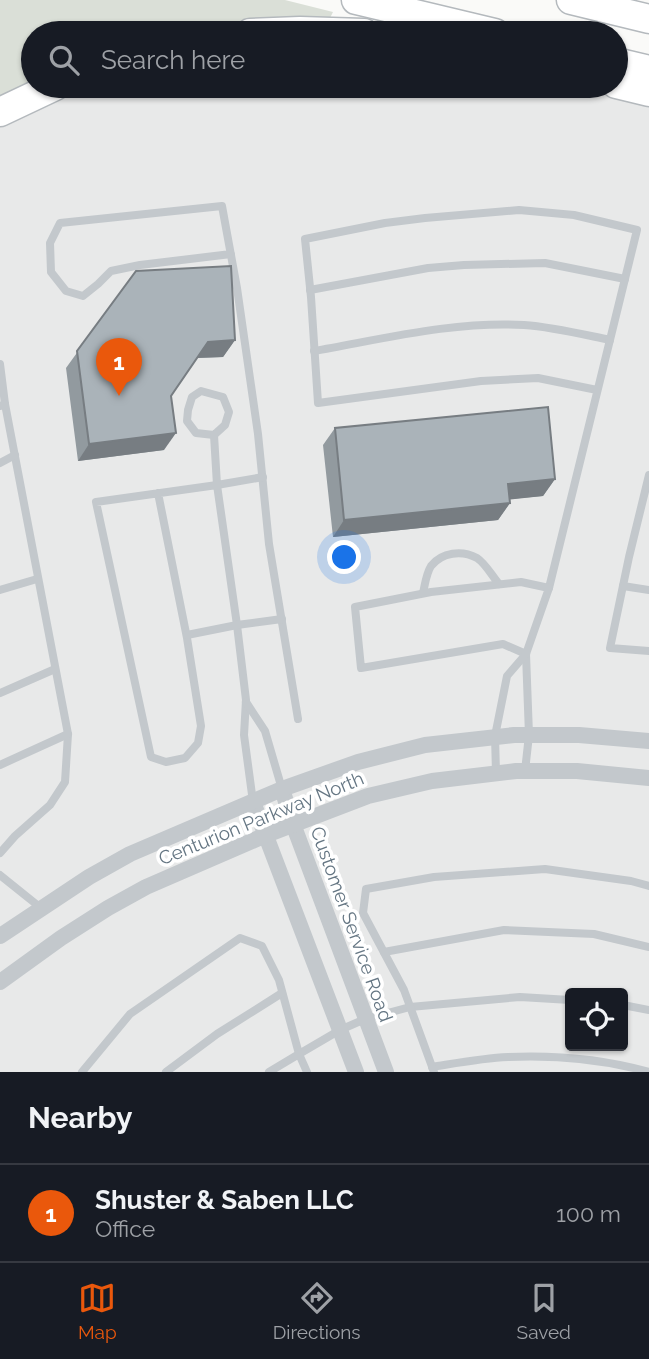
<!DOCTYPE html>
<style>
body{margin:0;font-family:Raleway,sans-serif;background:#20242c;color:#f1f3f6}
.controls{position:absolute;right:21px;bottom:21px;display:grid;overflow:hidden;border-radius:7px;box-shadow:0 2px 5px #0004}
.controls button{width:63px;height:63px;display:grid;place-items:center;padding:0;border:0;border-bottom:2px solid #363941;background:#171b24;color:#f1f3f6;font:35px sans-serif}
.you{position:absolute;left:345px;top:558px;width:24px;height:24px;margin:-18px;border:5px solid #fff;border-radius:50%;background:#1a73e8;box-shadow:0 0 0 10px #1a73e833}
.badge{display:grid;place-items:center;width:46px;height:46px;border-radius:50%;background:#ea580c;color:#fff;font-size:23px;font-weight:700}
.pin{position:absolute;translate:-50% -58px;filter:drop-shadow(0 2px 4px #0008)}
.pin::after{content:'';position:absolute;top:37px;width:24px;height:21px;background:inherit;clip-path:polygon(0 0,100% 0,50% 100%)}
.list{margin:0;padding:0;list-style:none}
h2{display:flex;justify-content:space-between;align-items:center;height:91px;margin:0;padding:0 28px;font-size:30px}
h2 small{font-size:23px;font-weight:400;color:#9ea1a6}
.list li{display:grid;grid-template-columns:46px 1fr auto;gap:21px;align-items:center;box-sizing:border-box;height:98px;padding:0 28px;border-top:2px solid #363941}
.list b{display:block;font-size:26px;white-space:nowrap}
.list p{margin:0;font-size:23px;white-space:nowrap;color:#9ea1a6}
.list em{font-size:23px;font-style:normal;color:#9ea1a6}
.icon{flex:none;width:38px;height:38px;fill:none;stroke:currentColor;stroke-width:2;stroke-linecap:round;stroke-linejoin:round}
.map{position:relative;flex:none;width:649px;height:1072px;overflow:hidden}
.search{position:absolute;background:#171b24;box-shadow:0 2px 5px #0004;left:21px;right:21px;top:21px;height:77px;display:flex;align-items:center;gap:18px;box-sizing:border-box;padding:0 24px;border-radius:38px;color:#9ea1a6;font-size:26px}
.sheet{height:189px;background:#171b24}
nav{display:flex;justify-content:space-around;align-items:center;box-sizing:border-box;height:98px;border-top:2px solid #363941;background:#171b24;font-size:19px;color:#9ea1a6}
nav a{display:grid;justify-items:center;gap:4px}
nav .on{color:#ea580c}
.map>svg:first-child{display:block}
.built{fill:#e8e9e9;fill-rule:evenodd}
.green{fill:#dadfd7}
.lines{fill:none;stroke-linecap:round;stroke-linejoin:round}
.highway-casing{stroke:#b4b9bd;stroke-width:31}
.lane{stroke:#c3c8cc;stroke-width:8}
.street{stroke:#c3c8cc;stroke-width:16}
.highway{stroke:#fff;stroke-width:28}
.wall{fill:#929a9f}
.shaded-wall{fill:#777d82}
.building{fill:#aab3b9;stroke:#777d82;stroke-width:2}
.labels{text-anchor:middle;dominant-baseline:central;stroke-width:7;stroke-linejoin:round;paint-order:stroke}
.street-label{font-size:19px;fill:#657683;stroke:#fff}
</style>
<div class="map">
<svg width="649" height="1072" viewBox="0 0 649 1072">
<rect width="100%" height="100%" fill="#fafaf8"/>
<path class="built" d="M81 86H575L649 104V1072H0V122L46 99ZM570 993H623V1046H570Z"/>
<polygon class="green" points="0,0 285,0 333,12 330,18 277,18 187,33 33,33 33,86 0,104"/>
<g class="lines">
<defs>
<g id="highway">
<polyline points="356,0 495,33"/>
<polyline points="571,0 649,19"/>
<polyline points="250,33 300,31 364,33"/>
<polyline points="616,62 649,70"/>
<polyline points="616,84 649,92"/>
<polyline points="0,112 55,86"/>
</g>
</defs>
<use href="#highway" class="highway-casing"/>
<g class="lane">
<polyline points="231,254 140,265 111,271 98,284 83,296 66,291 51,272 50,243 60,223 222,206 237,288 258,434 269,544 298,719"/>
<polyline points="310,290 428,268 464,265 545,263 625,279"/>
<path d="M314 351C383 339 454 321 524 325 553 327 581 334 610 340"/>
<polyline points="0,364 5,404"/>
<polygon points="201,391 223,397 229,412 225,425 214,435 196,433 187,421 188,410 192,397"/>
<polyline points="0,406 5,404 68,734 65,782 50,805 15,836 0,853"/>
<polyline points="214,435 217,485 263,477"/>
<polyline points="0,463 15,455"/>
<polyline points="649,475 629,557 610,648 649,651"/>
<polyline points="158,493 187,638 201,726 198,743 185,758 166,762 151,757 96,502 217,485 237,625 246,700 244,735 253,802"/>
<polyline points="623,586 649,590"/>
<polyline points="549,588 637,230 574,215 519,210 425,218 385,223 305,239 311,297 318,403 481,381 538,378 597,390"/>
<polyline points="0,590 37,579"/>
<path d="M423 593C425 585 426 574 431 566 442 552 462 550 477 558 486 564 492 576 499 584"/>
<polyline points="187,635 237,625 282,619"/>
<polyline points="0,693 55,669"/>
<polyline points="246,702 265,731 282,789"/>
<polyline points="0,765 68,734"/>
<polyline points="525,771 529,735 526,654 549,588 521,582 431,592 355,607 361,668 503,644 526,654"/>
<polyline points="496,773 495,736 507,676 526,654"/>
<polyline points="0,875 41,908"/>
<polyline points="384,952 504,930 594,934 649,947"/>
<polyline points="623,1005 649,1010"/>
<path d="M432 1067C457 1063 483 1058 508 1057 555 1055 603 1059 649 1072"/>
<polyline points="82,1072 130,1014 240,938 262,946 279,980 299,1054 340,1030 365,1019 410,1007 520,997 570,1000"/>
<polyline points="166,1072 217,1034 282,993"/>
<polyline points="269,1072 299,1054 307,1072"/>
<polyline points="434,1072 404,990 363,913 366,889 434,877 545,869 631,881 649,886"/>
</g>
<g class="street">
<polyline points="282,789 293,824 386,1072"/>
<polyline points="253,802 356,1072"/>
<polyline points="0,936 89,877 130,854 282,789 358,762 425,745 514,735 579,735 649,741"/>
<polyline points="0,982 61,938 108,908 146,887 266,835 368,796 432,781 516,771 577,771 649,778"/>
</g>
<use href="#highway" class="highway"/>
</g>
<g class="wall">
<polygon points="136,271 235,340 223,357 196,358 171,396 164,450 78,461 66,368"/>
<polygon points="335,428 555,479 543,496 510,499 510,503 498,520 333,537 323,445"/>
</g>
<g class="shaded-wall">
<polygon points="235,340 223,357 196,358 208,342"/>
<polygon points="176,433 164,450 78,461 89,444"/>
<polygon points="555,479 543,496 496,501 508,484"/>
<polygon points="510,503 498,520 333,537 344,520"/>
</g>
<g class="building">
<polygon points="231,266 235,340 208,342 171,396 176,433 89,444 77,351 136,271"/>
<polygon points="548,407 555,479 508,484 510,503 344,520 335,428"/>
</g>
<g class="labels">
<g class="street-label">
<text transform="translate(261 818) rotate(-22)">Centurion Parkway North</text>
<text transform="translate(352 924) rotate(70)">Customer Service Road</text>
</g>
</g>
</svg>
<div class="controls">
<button><svg class="icon" aria-label="locate" viewBox="0 0 24 24"><circle cx="12" cy="12" r="6"/><path d="M12 2v4M12 18v4M2 12h4M18 12h4"/></svg></button>
</div>
<div class="you"></div>
<div class="pin badge" style="left:119px;top:396px">1</div>
<div class="search"><svg class="icon" aria-label="search" viewBox="0 0 24 24"><circle cx="10" cy="10" r="6"/><path d="M15 15l6 6"/></svg>Search here</div>
</div>
<section class="sheet">
<h2>Nearby<small></small></h2>
<ul class="list">
<li><span class="badge">1</span><div><b>Shuster &amp; Saben LLC</b><p>Office</p></div><em>100 m</em></li>
</ul>
</section>
<nav>
<a class="on"><svg class="icon" aria-label="map" viewBox="0 0 24 24"><path d="M3 6l6-2 6 2 6-2v14l-6 2-6-2-6 2zM9 4v14M15 6v14"/></svg>Map</a>
<a><svg class="icon" aria-label="directions" viewBox="0 0 24 24"><path d="M12 3l9 9-9 9-9-9zM9 14v-3h6M13 9l2 2-2 2"/></svg>Directions</a>
<a><svg class="icon" aria-label="saved" viewBox="0 0 24 24"><path d="M7 4h10v16l-5-4-5 4z"/></svg>Saved</a>
</nav>
